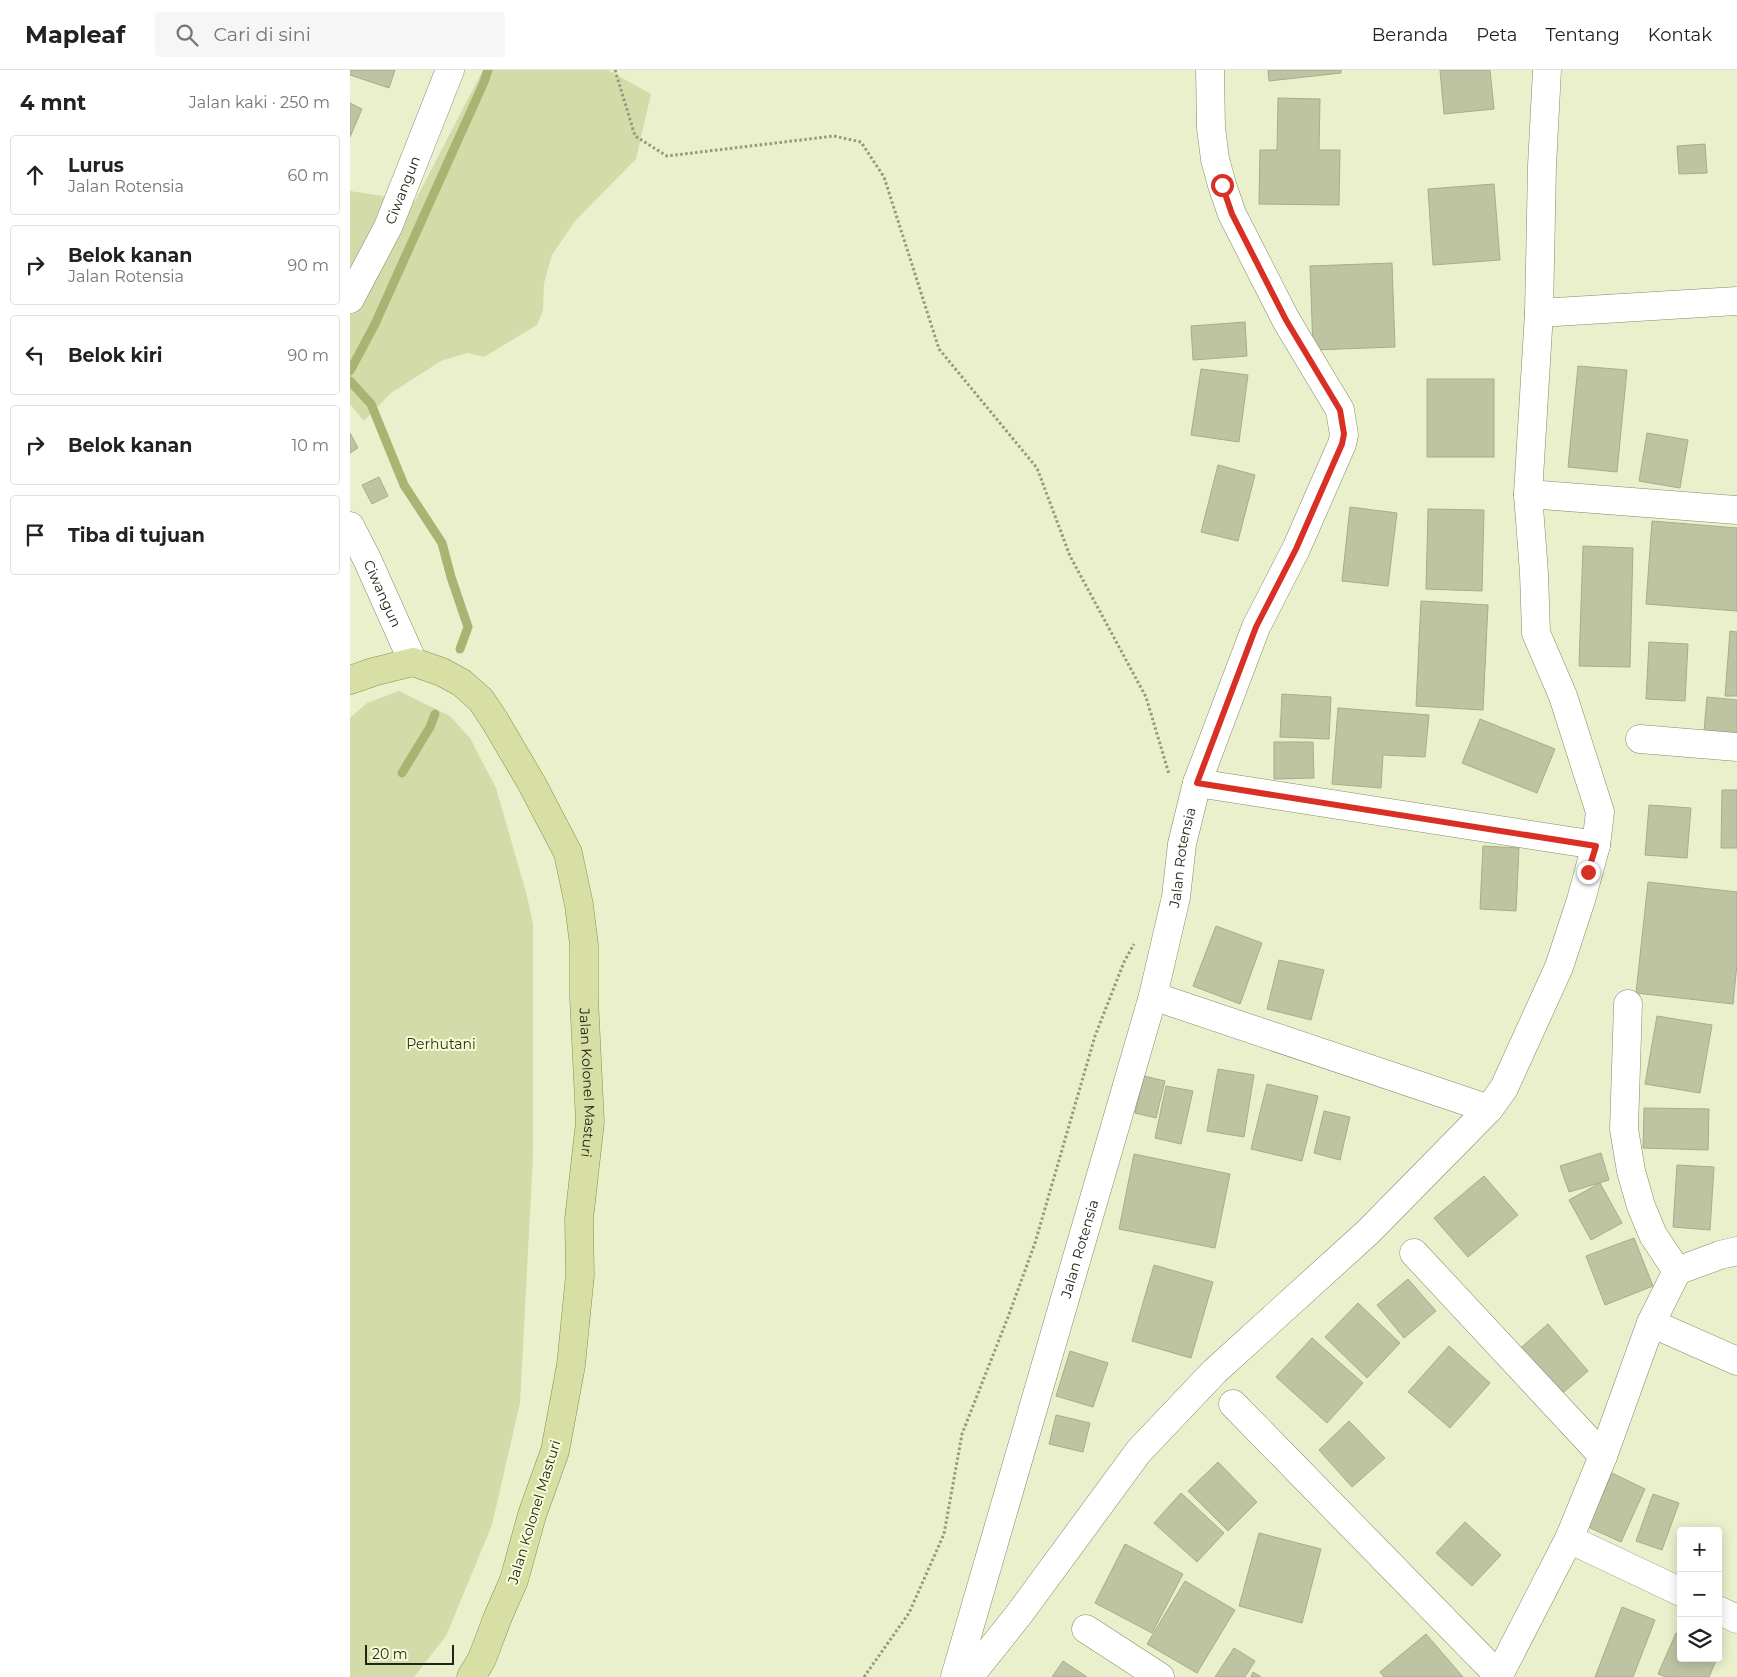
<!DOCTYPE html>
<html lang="id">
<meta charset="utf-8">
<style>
body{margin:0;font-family:Montserrat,sans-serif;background:#f6f6f6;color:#222}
.controls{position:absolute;right:15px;bottom:15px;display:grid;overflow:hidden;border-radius:5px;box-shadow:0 2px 12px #0003}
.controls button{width:45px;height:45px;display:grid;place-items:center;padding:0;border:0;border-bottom:1px solid #e0e0e0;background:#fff;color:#222;font:25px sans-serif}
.scale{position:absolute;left:15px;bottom:12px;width:89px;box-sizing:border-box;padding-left:5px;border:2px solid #222417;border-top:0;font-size:14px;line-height:18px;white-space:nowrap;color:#222417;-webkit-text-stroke:4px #f7fdd9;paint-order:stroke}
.stop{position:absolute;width:15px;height:15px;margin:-11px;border:4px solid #d93025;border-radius:50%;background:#fff}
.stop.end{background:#d93025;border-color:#fff;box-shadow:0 1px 5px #0008}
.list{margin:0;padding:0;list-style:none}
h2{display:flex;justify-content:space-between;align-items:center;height:65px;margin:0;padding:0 20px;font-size:21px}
h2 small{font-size:16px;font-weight:400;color:#767676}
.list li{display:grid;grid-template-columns:32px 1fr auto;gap:15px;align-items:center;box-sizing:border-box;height:80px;margin:0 10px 10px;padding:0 10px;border:1px solid #e0e0e0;border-radius:5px}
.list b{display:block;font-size:19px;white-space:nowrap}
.list p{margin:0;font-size:16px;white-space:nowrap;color:#767676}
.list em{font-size:16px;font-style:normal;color:#767676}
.icon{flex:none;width:28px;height:28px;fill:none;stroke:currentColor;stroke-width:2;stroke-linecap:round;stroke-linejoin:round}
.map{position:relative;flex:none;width:1387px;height:1607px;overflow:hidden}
header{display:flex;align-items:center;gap:30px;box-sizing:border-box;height:70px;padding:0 25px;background:#fff;border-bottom:1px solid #e0e0e0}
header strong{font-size:24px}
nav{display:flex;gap:28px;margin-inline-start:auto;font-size:18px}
.search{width:350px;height:45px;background:#f6f6f6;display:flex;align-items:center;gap:12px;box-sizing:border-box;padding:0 18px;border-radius:5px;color:#767676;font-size:19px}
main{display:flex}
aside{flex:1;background:#fff}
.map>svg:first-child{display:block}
.green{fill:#d3dba9}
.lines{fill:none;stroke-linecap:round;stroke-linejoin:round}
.stream{stroke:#aab372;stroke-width:9}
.building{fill:#bec4a1;stroke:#a7ac8a}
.street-casing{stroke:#858a69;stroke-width:29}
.primary-casing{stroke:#878f4c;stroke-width:29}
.path{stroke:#95997f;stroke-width:3;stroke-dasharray:2.5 2.5;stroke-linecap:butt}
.street{stroke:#fff;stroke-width:28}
.primary{stroke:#d7dfa4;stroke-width:28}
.route{stroke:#d93025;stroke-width:6}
.labels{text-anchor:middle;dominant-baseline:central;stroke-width:4;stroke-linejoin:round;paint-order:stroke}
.street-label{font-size:14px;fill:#222417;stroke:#f7fdd9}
.park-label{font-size:14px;fill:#2c2f12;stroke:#f7fdd9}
</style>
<header>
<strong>Mapleaf</strong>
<div class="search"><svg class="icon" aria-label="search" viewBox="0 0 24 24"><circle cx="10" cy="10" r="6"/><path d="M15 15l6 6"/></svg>Cari di sini</div>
<nav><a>Beranda</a><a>Peta</a><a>Tentang</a><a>Kontak</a></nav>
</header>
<main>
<aside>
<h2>4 mnt<small>Jalan kaki · 250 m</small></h2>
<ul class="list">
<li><svg class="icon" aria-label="ahead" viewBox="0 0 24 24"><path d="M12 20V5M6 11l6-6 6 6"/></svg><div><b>Lurus</b><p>Jalan Rotensia</p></div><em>60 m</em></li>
<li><svg class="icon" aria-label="right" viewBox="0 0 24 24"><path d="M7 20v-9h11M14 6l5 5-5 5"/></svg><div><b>Belok kanan</b><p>Jalan Rotensia</p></div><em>90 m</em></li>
<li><svg class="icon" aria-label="left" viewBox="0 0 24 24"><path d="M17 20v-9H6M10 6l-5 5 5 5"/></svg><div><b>Belok kiri</b></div><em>90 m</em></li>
<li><svg class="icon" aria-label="right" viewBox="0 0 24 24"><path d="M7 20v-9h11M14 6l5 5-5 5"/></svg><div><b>Belok kanan</b></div><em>10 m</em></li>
<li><svg class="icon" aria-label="arrive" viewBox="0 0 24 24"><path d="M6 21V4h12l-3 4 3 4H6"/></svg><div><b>Tiba di tujuan</b></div></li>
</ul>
</aside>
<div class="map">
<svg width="1387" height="1607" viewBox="0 0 1387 1607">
<rect width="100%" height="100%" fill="#eaf0cc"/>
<g class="green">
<polygon points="133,0 258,0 301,24 286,89 225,151 202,185 194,213 193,240 187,255 134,287 117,283 91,291 41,323 14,351 0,334 0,121 65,131"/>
<polygon points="49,621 100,646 120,668 146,718 177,826 183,854 183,1086 170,1333 142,1455 96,1566 64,1607 0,1607 0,648 17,633"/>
</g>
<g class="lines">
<g class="stream">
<polyline points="0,301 25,254 134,12 138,0"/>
<polyline points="0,311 21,334 54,415 92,473 101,507 118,557 110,579"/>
<polyline points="52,703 80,657 85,644"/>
</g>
</g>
<g class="building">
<polygon points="0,0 45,0 39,18 0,5"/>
<polygon points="918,0 991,0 991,3 919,11"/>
<polygon points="1090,0 1140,0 1144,39 1094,44"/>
<polygon points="928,28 970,29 969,80 990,80 989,135 909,134 910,80 927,80"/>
<polygon points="0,33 12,39 0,67"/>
<polygon points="1355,74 1357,103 1329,104 1327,76"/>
<polygon points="1144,114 1150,190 1083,195 1078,119"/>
<polygon points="1042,193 1045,277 963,280 960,196"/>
<polygon points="895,252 897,286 843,290 841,256"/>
<polygon points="1228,296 1277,300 1267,402 1218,397"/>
<polygon points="851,299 898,305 889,372 841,365"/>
<rect x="1077" y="309" width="67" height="78"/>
<polygon points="0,363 8,378 0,383"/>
<polygon points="1297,363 1338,370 1330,418 1289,411"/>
<polygon points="868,395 905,405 888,471 851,462"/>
<polygon points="29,407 38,426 22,434 12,415"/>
<polygon points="1000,437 1047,443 1038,516 992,511"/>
<polygon points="1078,439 1134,440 1132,521 1076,519"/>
<polygon points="1302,451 1387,458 1387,541 1296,534"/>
<polygon points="1233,476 1283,478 1280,597 1229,596"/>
<polygon points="1071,531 1138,535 1133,640 1066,636"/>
<polygon points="1380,561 1387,562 1387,626 1375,626"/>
<polygon points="1299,572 1338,574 1335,631 1296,629"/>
<polygon points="932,624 981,627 979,669 930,667"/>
<polygon points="1357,627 1387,630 1387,664 1354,661"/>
<polygon points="988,638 1079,645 1075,687 1033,685 1031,718 982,714"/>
<polygon points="1130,649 1205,679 1187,723 1112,693"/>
<polygon points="924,672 963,672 964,708 924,709"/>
<polygon points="1372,720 1387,720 1387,778 1371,778"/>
<polygon points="1299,735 1341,738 1337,788 1295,785"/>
<polygon points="1133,776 1169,778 1166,841 1130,839"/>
<polygon points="1298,812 1387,822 1387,894 1383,934 1286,923"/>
<polygon points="866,856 912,873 890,934 843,916"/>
<polygon points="929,890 974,900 961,950 917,939"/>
<polygon points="1307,946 1362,955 1350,1023 1295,1014"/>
<polygon points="868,999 904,1005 894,1067 857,1061"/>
<polygon points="794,1006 815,1011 806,1048 785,1043"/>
<polygon points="917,1014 968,1026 952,1091 901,1079"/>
<polygon points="816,1016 843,1021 831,1074 805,1068"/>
<polygon points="1294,1038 1359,1039 1358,1080 1293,1078"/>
<polygon points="974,1041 1000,1047 990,1090 964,1083"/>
<polygon points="1251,1083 1259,1110 1219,1122 1210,1096"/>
<polygon points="784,1084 880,1104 865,1178 769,1159"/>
<polygon points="1327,1095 1364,1097 1360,1160 1323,1157"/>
<polygon points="1134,1106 1168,1145 1118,1187 1084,1148"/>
<polygon points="1250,1113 1272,1153 1241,1170 1219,1130"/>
<polygon points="1284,1168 1303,1216 1255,1235 1236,1186"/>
<polygon points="804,1195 863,1212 841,1288 782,1271"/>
<polygon points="1058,1209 1086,1241 1054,1268 1027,1235"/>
<polygon points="1008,1233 1050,1273 1017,1308 975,1267"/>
<polygon points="1198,1254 1238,1301 1207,1328 1167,1281"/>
<polygon points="962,1268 1013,1313 977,1353 926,1307"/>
<polygon points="1099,1276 1140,1313 1100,1358 1058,1322"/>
<polygon points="720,1281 758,1293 743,1337 706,1326"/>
<polygon points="706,1345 740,1353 733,1382 699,1374"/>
<polygon points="999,1351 1035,1388 1002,1417 969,1380"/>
<polygon points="868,1392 907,1432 878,1461 838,1421"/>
<polygon points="1262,1403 1295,1419 1271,1472 1238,1457"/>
<polygon points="831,1423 874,1463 847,1492 804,1453"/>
<polygon points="1303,1424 1329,1433 1312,1480 1286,1471"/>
<polygon points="1115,1452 1151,1485 1122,1516 1086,1483"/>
<polygon points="909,1463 971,1479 952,1553 889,1536"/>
<polygon points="775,1474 833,1504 802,1563 745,1533"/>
<polygon points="835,1511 885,1540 847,1603 797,1574"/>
<polygon points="1272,1537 1305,1550 1283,1607 1245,1607"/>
<polygon points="1326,1563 1331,1565 1331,1588 1367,1588 1359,1607 1316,1607 1308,1604"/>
<polygon points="1076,1564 1113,1607 1034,1607 1030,1602"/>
<polygon points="884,1578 905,1591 895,1607 865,1607"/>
<polygon points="713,1591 737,1607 702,1607"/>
<polygon points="903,1602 911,1607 901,1607"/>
</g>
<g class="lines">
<defs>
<g id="street">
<path id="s1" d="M0 229 38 157 100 0"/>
<polyline points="1189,243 1387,231"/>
<polyline points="1178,424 1387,440"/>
<path id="s2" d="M0 456 17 489 63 592"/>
<polyline points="1290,669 1387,677"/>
<polyline points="847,713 1246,775"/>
<polyline points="803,926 1139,1039"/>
<polyline points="1278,934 1274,1059 1281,1101 1291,1136 1303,1165 1327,1201"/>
<polyline points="1064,1183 1253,1386"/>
<polyline points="1301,1253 1387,1291"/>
<polyline points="883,1334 1149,1606"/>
<polyline points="1219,1469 1331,1522"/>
<polyline points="1368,1540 1387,1549"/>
<polyline points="736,1559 810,1607"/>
<path id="s3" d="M605 1607 803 926 826 827 832 774 847 713 906 557 946 479 992 374 994 365 990 340 936 250 882 144 872 115 865 89 861 58 860 0"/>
<polyline points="619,1607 670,1543 789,1381 865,1301 1018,1162 1139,1039 1154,1018 1209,897 1231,830 1246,775 1250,742 1213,626 1186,563 1184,503 1178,424 1189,243 1192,96 1197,0"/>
<polyline points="1148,1607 1219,1469 1253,1386 1301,1253 1327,1201 1370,1185 1387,1181"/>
</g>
<g id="primary">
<path id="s4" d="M0 610 23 602 63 592 92 602 112 613 131 630 145 651 182 714 218 783 229 835 234 875V928L240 1052 229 1149 230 1205 221 1295 205 1381 182 1445 164 1510 147 1549 132 1589 121 1607"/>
</g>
</defs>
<use href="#street" class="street-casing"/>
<use href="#primary" class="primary-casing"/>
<g class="path">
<polyline points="265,0 285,66 317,86 484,66 511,72 534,107 589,279 687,398 720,486 796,627 819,704"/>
<polyline points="514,1607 559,1543 594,1464 612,1364 658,1247 685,1173 745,966 774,892 784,874"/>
</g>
<use href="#street" class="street"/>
<use href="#primary" class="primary"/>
</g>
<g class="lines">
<polyline class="route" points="872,115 882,144 936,250 990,340 994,364 992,374 946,479 906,557 847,713 1246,776 1238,802"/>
</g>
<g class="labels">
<g class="street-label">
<text stroke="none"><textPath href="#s1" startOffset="121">Ciwangun</textPath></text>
<text stroke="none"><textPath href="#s2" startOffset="75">Ciwangun</textPath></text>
<text stroke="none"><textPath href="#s3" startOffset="851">Jalan Rotensia</textPath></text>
<text stroke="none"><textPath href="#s4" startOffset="552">Jalan Kolonel Masturi</textPath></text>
<text stroke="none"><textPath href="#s3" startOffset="446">Jalan Rotensia</textPath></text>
<text transform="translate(184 1442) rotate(-73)">Jalan Kolonel Masturi</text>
</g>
<g class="park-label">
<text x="91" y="974">Perhutani</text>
</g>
</g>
</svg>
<div class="controls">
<button>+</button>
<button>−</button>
<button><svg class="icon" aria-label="layers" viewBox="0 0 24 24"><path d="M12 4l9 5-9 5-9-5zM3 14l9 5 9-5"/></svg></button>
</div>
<div class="scale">20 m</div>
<div class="stop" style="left:872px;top:115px"></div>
<div class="stop end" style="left:1238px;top:802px"></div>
</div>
</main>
